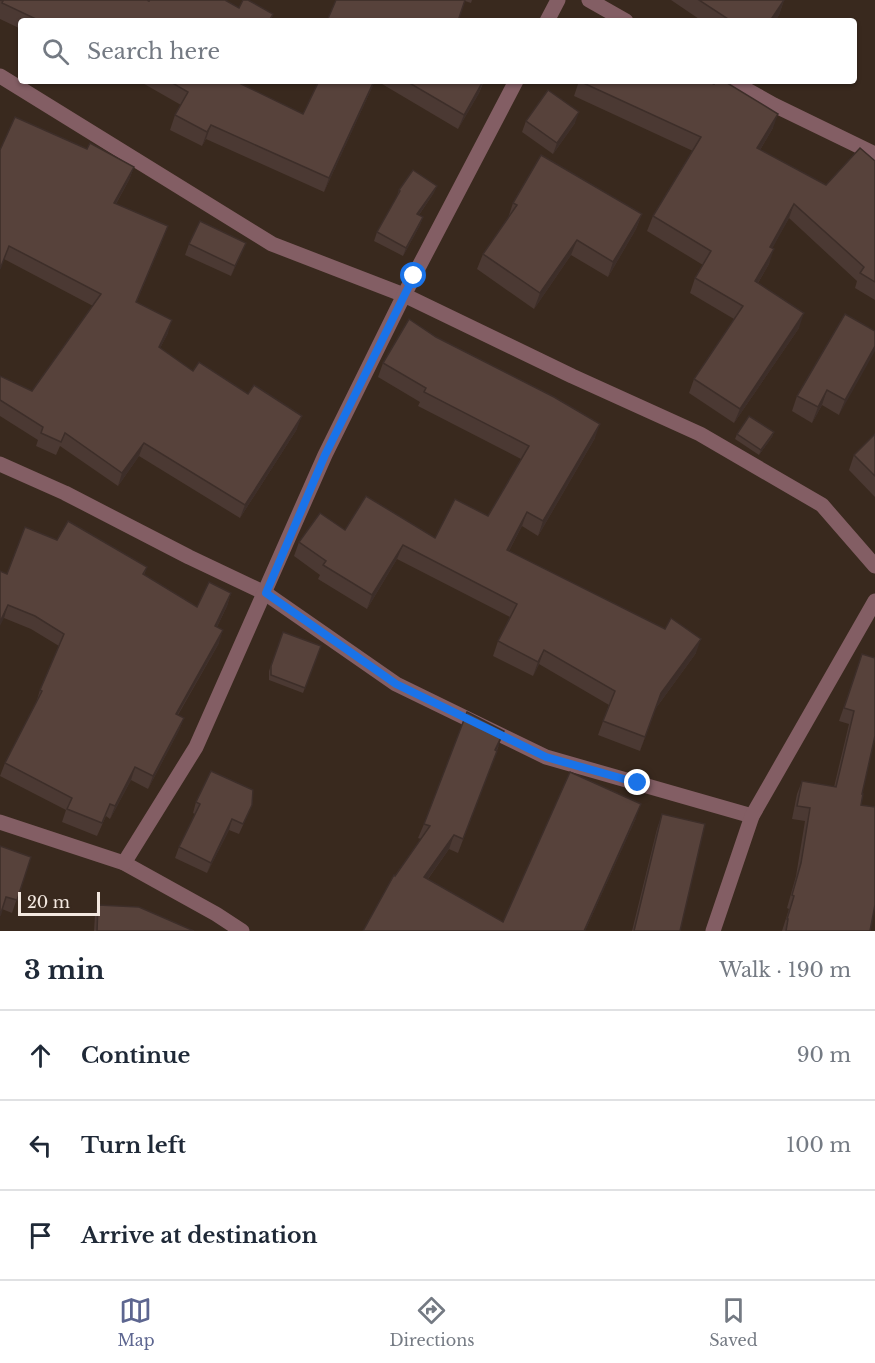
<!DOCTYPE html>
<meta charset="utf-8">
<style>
body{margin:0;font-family:"Libre Baskerville",serif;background:#f6f6f7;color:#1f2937}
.scale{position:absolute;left:18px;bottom:15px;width:82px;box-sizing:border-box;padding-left:6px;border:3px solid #f3e8e0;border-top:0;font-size:16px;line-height:21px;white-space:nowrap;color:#f3e8e0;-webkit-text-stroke:4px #39291e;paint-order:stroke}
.stop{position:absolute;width:18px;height:18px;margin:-14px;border:4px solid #1a73e8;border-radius:50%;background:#fff}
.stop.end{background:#1a73e8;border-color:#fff;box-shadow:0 2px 6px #0008}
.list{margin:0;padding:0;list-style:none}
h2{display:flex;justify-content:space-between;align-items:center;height:78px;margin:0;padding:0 24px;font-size:26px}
h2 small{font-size:20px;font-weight:400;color:#747a83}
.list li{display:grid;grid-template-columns:39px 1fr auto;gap:18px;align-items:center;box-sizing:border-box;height:90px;padding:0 24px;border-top:2px solid #e0e1e3}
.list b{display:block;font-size:22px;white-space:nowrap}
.list em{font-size:20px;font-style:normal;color:#747a83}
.icon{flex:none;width:33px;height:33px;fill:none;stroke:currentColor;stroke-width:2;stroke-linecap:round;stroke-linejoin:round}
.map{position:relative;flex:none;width:875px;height:931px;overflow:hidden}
.search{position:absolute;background:#fff;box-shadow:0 2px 4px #0004;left:18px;right:18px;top:18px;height:66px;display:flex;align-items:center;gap:15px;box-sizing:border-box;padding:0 21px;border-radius:6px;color:#747a83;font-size:22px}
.sheet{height:348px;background:#fff}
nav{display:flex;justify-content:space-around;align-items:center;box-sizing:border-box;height:84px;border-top:2px solid #e0e1e3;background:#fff;font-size:16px;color:#747a83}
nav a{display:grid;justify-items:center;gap:3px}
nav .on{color:#5d6690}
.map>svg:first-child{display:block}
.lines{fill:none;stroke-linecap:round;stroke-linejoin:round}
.street{stroke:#835e64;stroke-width:15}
.wall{fill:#4b3933}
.shaded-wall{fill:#3d2e29}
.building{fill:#57423b;stroke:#3d2e29;stroke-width:1.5}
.route{stroke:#1a73e8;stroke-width:8}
</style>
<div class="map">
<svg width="875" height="931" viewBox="0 0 875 931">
<rect width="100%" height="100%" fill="#39291e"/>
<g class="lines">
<g class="street">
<polyline points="589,0 626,21"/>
<polyline points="547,21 558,0"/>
<polyline points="0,76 272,244 404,295 572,376 700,434 822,505 875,566"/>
<polyline points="731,81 774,105 875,154"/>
<polyline points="0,464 65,493 189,557 265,593 396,684 546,757 752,816"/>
<polyline points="0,822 124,863 216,914 242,931"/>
<polyline points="124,863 196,747 325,455 404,295 516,81"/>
<polyline points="713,931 752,816 875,601"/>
</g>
</g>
<g class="wall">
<polygon points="0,0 149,1 239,8 273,14 271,21 21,21 21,29 0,19"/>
<polygon points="336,0 472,0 471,3 465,1"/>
<polygon points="671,0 784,0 779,15 775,21 702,21"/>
<polygon points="139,81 237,81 236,83 303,114 318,82 315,81 375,81 324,192 206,139 202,146 170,130 175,115 181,105"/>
<polygon points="377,81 484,81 479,93 458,129"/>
<polygon points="579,81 773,128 760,150 826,185 875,161 875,300 855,288 857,281 789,218 772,248 769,264 758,283 799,328 734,423 689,393 694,379 734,319 690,293 695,278 703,265 647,231 653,216 693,151 574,96"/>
<polygon points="526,121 575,123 553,154 522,132"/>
<polygon points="87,149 134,167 129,180 116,204 163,239 136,303 168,333 160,348 193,371 297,429 240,518 139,456 118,486 60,446 56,455 36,446 38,440 0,416 0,376 32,391 93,306 4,259 0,150"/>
<polygon points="437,186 433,194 419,215 423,217 420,225 403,256 374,241 377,232 396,199 399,190"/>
<polygon points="513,203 642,214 636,229 608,277 571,255 534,309 477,269 483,254 508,218"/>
<polygon points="246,243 231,276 185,255 189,244"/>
<polygon points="875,331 839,415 822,405 812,423 792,411 797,396"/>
<polygon points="383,363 595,438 538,536 522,526 509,551 696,653 656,708 640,751 598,735 609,705 539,664 533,676 493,656 498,641 510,617 397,559 367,609 318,579 320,575 294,556 299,542 345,530 435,538 488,516 521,459 418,406 420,402 378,377"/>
<polygon points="774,432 772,437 759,455 735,439 737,434"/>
<polygon points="875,434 875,497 849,470 854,455"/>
<polygon points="57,540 147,567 144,575 197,607 231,593 227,606 217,627 219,643 178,715 184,718 179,730 148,789 131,780 110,819 106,816 97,836 62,822 66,810 0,776 5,763 36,703 40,690 59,646 31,629 4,618 7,574"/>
<polygon points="283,632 321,646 303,693 269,680 269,671"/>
<polygon points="862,654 861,805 870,931 782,931 789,909 787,908 796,876 805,821 792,819 797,794 802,781 834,787 849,724 839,721"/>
<polygon points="499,745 458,853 449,849 428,879 503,922 636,818 585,931 363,931 395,876 421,839 418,838 424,824"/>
<polygon points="196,802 252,805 239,834 229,830 207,873 175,858 179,847 195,814 193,813"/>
<polygon points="662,814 680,931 632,931 657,829"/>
<polygon points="0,846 31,857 12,913 2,909"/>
<polygon points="98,905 194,931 94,931 95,915"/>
</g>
<g class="shaded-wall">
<polygon points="784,0 779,15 775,21 770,21"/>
<polygon points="374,81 375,81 324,192 329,178"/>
<polygon points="483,81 479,93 458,129 464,115"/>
<polygon points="579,112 575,123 553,154 557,143"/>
<polygon points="778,114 773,128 752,163 757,148"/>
<polygon points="211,125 206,139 202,146 207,132"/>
<polygon points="134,167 129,180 109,216 114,203"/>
<polygon points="437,186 433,194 414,222 417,214"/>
<polygon points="794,204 789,218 765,262 770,247"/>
<polygon points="642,214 636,229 608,277 613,262"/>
<polygon points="423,217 420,225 403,256 406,248"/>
<polygon points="168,226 163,239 131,315 136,302"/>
<polygon points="577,240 571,255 534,309 540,293"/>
<polygon points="246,243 242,253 231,276 235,266"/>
<polygon points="774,249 769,264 750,296 755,281"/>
<polygon points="804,313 799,328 734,423 740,409"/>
<polygon points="172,320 168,333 154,360 159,347"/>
<polygon points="875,346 875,351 839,415 845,400"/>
<polygon points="827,390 822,405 812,423 818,407"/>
<polygon points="302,416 297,429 240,518 245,505"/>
<polygon points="600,424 595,438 538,536 543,521"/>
<polygon points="774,432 772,437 759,455 761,450"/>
<polygon points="144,443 139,456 118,486 122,473"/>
<polygon points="527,512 522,526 502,564 507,550"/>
<polygon points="403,545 397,559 367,609 372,595"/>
<polygon points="231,593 227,606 211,639 215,626"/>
<polygon points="8,605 4,618 0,626 0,622"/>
<polygon points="223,630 219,643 171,726 176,714"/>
<polygon points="701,639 696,653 656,708 640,751 661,693"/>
<polygon points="544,650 539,664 533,676 538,662"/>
<polygon points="184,718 179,730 148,789 153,776"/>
<polygon points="504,731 499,745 489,764 495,750"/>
<polygon points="135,767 131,780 110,819 115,806"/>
<polygon points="641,804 636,818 585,931 584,931"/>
<polygon points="232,819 229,830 207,873 211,863"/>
<polygon points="454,835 449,849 419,891 424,877"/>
</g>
<g class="building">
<polygon points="0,0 147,0 149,1 150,0 225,0 239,8 243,0 248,0 273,14 269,21 40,21 2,3 3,1"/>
<polygon points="336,0 465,0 458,21 327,21"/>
<polygon points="699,0 784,0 770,21 731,21"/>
<polygon points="169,81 235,81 303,114 319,81 374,81 329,178 211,125 207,132 175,115 188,92"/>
<polygon points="406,81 483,81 464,115"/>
<polygon points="579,81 707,81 714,84 716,81 724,81 778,114 757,148 826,185 860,148 875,161 875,282 860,273 864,267 794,204 770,247 774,249 755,281 804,313 740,409 694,379 743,306 695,278 711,251 653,216 701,137"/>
<polygon points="548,90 579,112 557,143 526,121"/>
<polygon points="15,117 87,149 90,143 134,167 114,203 168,226 136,302 172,320 159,347 193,371 199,362 248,394 254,385 302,416 245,505 144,443 122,473 65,433 61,442 41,433 43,427 0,400 0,376 32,391 101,294 9,246 0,269 0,150"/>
<polygon points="541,155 642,214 613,262 577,240 540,293 483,254 517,205 513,203"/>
<polygon points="413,170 437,186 417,214 423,217 406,248 377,232 400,191 399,190"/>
<polygon points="200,221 246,243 235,266 189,244"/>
<polygon points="845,314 875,331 875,346 845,400 827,390 818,407 797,396"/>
<polygon points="409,319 436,337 554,397 600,424 543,521 527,512 507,550 665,629 671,618 701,639 661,693 645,737 603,721 615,691 544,650 538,662 498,641 517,604 403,545 372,595 323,565 326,561 299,542 320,513 345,530 366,496 435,538 455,499 488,516 529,446 424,392 426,388 383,363"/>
<polygon points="749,416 774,432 761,450 737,434"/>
<polygon points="875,434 875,476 854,455"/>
<polygon points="68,521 147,567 143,574 197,607 209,582 231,593 215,626 223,630 176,714 184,718 153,776 135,767 115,806 110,804 102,823 67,809 72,798 5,763 42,691 40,690 64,634 35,616 8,605 0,622 0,571 7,574 25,527 57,540"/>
<polygon points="283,632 321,646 305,688 271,675 271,666"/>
<polygon points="862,654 875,658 875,736 862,794 863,794 861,805 875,807 875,905 870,931 786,931 788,919 787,919 794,896 792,895 801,863 810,808 797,806 802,781 836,787 854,711 844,708"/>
<polygon points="467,712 504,731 495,750 497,751 463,839 454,835 424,877 503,922 570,772 641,804 584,931 363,931 394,875 395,876 430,826 424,824"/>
<polygon points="211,771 253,790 252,805 243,824 232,819 211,863 179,847 200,804 196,802"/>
<polygon points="662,814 705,824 680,931 634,931"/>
<polygon points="0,846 31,857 17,900 6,897 0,916"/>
<polygon points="98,905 139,907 194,931 97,931"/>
</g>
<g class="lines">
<polyline class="route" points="414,276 325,455 266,593 396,684 546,757 638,783"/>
</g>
</svg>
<div class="scale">20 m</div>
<div class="stop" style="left:414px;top:276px"></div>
<div class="stop end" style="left:638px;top:783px"></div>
<div class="search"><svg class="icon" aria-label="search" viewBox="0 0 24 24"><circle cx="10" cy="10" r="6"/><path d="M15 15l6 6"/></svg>Search here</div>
</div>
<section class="sheet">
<h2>3 min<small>Walk · 190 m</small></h2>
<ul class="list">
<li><svg class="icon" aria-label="ahead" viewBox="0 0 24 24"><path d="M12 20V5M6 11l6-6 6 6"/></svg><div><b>Continue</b></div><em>90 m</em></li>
<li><svg class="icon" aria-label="left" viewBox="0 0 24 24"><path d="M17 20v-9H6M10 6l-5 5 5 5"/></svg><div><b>Turn left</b></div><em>100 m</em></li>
<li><svg class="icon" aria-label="arrive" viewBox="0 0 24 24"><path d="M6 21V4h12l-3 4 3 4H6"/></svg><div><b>Arrive at destination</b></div></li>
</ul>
</section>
<nav>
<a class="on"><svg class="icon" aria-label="map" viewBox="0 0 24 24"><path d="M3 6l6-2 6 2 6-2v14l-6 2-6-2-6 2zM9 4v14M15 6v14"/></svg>Map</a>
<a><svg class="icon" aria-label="directions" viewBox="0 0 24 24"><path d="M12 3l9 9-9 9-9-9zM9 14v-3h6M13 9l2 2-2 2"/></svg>Directions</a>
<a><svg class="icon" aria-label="saved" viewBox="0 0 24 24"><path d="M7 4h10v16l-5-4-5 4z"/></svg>Saved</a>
</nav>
